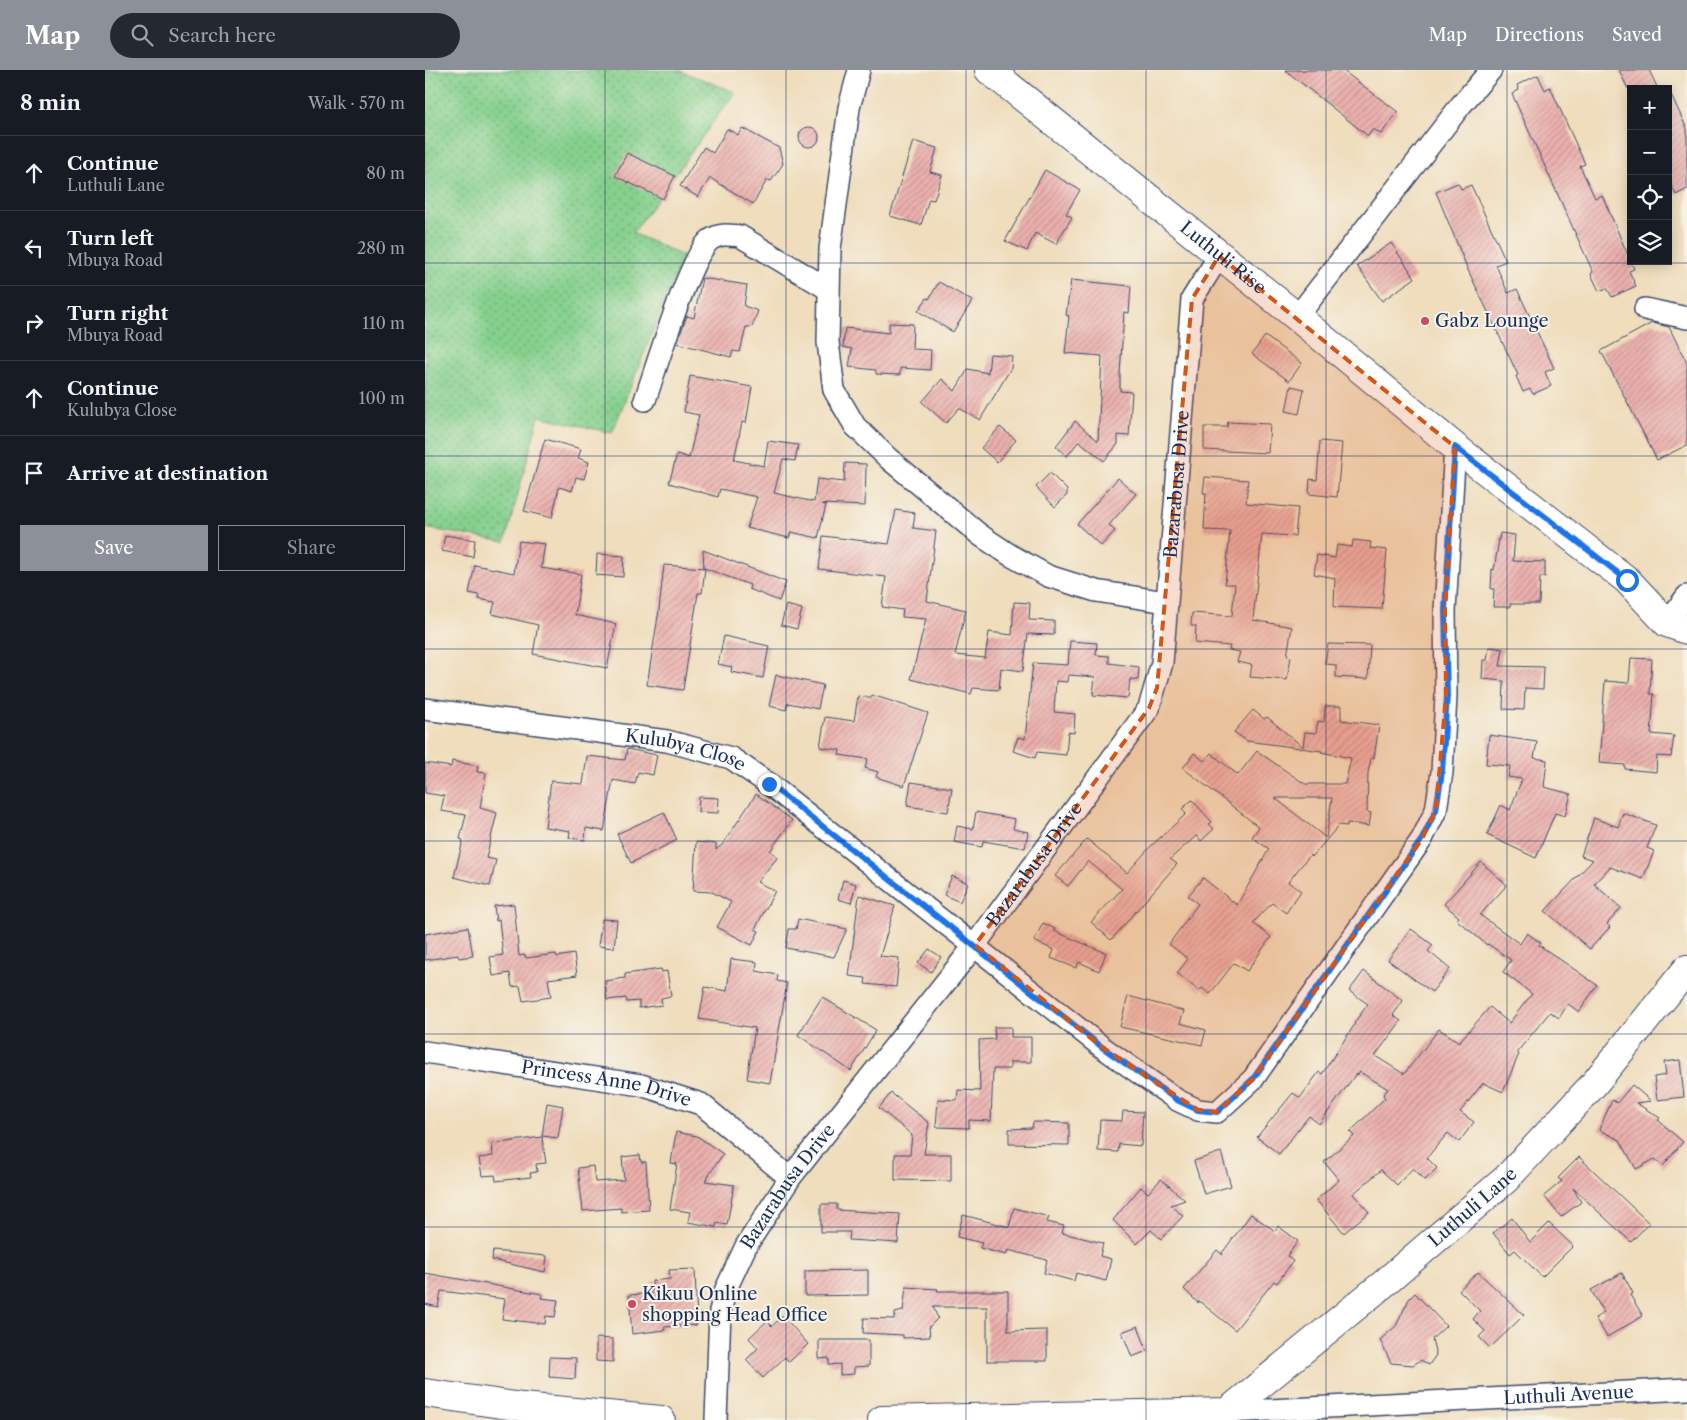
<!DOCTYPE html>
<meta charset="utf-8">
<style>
body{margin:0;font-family:"Libre Caslon Text",serif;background:#242831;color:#f1f3f6}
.controls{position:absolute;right:15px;top:15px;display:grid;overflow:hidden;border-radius:0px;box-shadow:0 2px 12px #0003}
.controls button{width:45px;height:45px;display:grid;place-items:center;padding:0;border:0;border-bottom:1px solid #363941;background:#171b24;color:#f1f3f6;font:25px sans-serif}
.stop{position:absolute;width:15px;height:15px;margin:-11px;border:4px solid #1a73e8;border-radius:50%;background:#fff}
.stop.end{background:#1a73e8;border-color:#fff;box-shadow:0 1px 5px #0008}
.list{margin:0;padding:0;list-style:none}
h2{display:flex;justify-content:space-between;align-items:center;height:65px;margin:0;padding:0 20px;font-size:21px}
h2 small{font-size:16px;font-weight:400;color:#9ea1a6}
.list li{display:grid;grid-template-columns:32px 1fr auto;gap:15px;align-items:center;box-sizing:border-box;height:75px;padding:0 20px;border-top:1px solid #363941}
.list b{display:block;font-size:19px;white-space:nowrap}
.list p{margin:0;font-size:16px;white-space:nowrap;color:#9ea1a6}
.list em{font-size:16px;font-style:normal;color:#9ea1a6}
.actions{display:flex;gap:10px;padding:15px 20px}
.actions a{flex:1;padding:11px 0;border:1px solid #8c9099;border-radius:0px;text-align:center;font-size:18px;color:#8c9099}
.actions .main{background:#8c9099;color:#fff}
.icon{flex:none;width:28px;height:28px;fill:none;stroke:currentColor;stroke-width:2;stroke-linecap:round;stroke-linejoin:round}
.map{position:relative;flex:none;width:1262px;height:1350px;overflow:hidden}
header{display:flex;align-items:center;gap:30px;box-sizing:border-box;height:70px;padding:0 25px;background:#8c9099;color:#fff}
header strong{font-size:24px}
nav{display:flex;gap:28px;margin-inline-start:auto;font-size:18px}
.search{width:350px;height:45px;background:#242831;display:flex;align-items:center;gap:12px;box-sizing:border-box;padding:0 18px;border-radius:28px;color:#9ea1a6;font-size:19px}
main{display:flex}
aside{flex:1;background:#171b24}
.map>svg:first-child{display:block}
.grass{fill:url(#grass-dots);stroke:#508076}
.building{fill:url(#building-hatch);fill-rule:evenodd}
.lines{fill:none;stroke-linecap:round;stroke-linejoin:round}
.street-casing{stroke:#3b496c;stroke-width:24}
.secondary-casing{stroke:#3b496c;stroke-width:30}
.street{stroke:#fff;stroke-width:21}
.secondary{stroke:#fff;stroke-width:28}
.route{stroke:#1a73e8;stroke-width:6}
.marked{fill:#d45514;fill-opacity:0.2;stroke:#d45514;stroke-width:4;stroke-dasharray:10 6;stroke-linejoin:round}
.grid{fill:none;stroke:#1b2f5e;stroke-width:1;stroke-opacity:0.55}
.poi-dot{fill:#d1495b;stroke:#f7f3e8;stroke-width:2}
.labels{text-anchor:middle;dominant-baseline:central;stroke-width:4;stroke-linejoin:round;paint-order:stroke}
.street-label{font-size:18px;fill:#1b2f5e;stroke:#f7f3e8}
.poi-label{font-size:18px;fill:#1b2f5e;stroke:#f7f3e8;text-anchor:start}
</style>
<header>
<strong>Map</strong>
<div class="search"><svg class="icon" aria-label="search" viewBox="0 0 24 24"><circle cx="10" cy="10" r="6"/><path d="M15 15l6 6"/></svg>Search here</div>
<nav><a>Map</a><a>Directions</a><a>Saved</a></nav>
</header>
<main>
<aside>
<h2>8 min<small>Walk · 570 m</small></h2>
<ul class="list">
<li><svg class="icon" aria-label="ahead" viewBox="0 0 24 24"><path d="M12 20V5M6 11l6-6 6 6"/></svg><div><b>Continue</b><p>Luthuli Lane</p></div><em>80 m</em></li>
<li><svg class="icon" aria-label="left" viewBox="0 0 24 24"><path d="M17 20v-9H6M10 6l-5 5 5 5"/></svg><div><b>Turn left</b><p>Mbuya Road</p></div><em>280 m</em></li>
<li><svg class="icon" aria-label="right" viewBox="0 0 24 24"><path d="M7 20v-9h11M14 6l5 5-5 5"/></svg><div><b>Turn right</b><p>Mbuya Road</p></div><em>110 m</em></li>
<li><svg class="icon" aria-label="ahead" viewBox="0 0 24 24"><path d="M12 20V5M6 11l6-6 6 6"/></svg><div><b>Continue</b><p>Kulubya Close</p></div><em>100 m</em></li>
<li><svg class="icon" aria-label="arrive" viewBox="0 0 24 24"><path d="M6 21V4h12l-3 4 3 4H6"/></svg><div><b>Arrive at destination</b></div></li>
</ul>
<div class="actions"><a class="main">Save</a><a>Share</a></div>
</aside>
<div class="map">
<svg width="1262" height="1350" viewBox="0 0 1262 1350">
<defs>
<pattern id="grass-dots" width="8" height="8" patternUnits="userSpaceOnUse" patternTransform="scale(1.25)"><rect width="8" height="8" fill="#85d08d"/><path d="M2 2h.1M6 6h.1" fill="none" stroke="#6ca976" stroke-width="1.8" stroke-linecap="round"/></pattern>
<pattern id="building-hatch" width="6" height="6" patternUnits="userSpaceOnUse" patternTransform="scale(1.25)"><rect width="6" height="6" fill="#ecb1ad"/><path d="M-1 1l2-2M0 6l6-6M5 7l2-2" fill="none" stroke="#be9090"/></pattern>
</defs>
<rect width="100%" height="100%" fill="#f7f3e8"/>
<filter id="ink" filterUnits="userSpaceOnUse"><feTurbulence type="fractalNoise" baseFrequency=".02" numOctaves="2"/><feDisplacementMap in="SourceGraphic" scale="10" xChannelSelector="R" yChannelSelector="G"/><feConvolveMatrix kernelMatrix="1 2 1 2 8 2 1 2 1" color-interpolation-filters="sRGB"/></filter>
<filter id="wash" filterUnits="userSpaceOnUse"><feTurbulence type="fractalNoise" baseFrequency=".0096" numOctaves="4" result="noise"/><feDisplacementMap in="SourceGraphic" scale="20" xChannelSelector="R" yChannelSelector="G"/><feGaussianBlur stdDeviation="1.12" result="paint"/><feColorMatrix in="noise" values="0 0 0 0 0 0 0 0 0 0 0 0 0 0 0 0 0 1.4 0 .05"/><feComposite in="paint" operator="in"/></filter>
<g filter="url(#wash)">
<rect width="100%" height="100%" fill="#efddbc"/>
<polygon class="grass" points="0,0 253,0 310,22 208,163 258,186 187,363 114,346 80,472 0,458"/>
<g id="blocks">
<g class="building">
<polygon points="860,0 917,0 973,42 956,64 948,59 943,66"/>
<polygon points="1194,0 1224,0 1233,19 1203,19"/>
<polygon points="1113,5 1120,20 1125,17 1160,94 1155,96 1170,128 1177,125 1209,199 1204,201 1211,216 1187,227 1182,218 1174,221 1166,204 1168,202 1087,24 1094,20 1092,15"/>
<polygon points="1243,18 1262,59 1262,119 1251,125 1243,108"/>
<circle cx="384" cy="67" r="10"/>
<polygon points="317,58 354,78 358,94 346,111 342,110 328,134 285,108 273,127 255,116 279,77 288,83 302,59 313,65"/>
<polygon points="488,71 512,78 505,102 517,105 509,130 504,129 496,155 465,146"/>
<polygon points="202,83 250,106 238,129 190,106"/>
<polygon points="620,100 655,120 641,144 647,147 631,174 610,163 602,181 580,171"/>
<polygon points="1033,113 1036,119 1046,115 1081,191 1071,195 1083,223 1092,219 1129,298 1120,302 1126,316 1108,324 1105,319 1098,322 1091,306 1093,305 1043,200 1011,122"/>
<polygon points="966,173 990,208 957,231 932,196"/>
<polygon points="277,208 322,215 319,236 333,241 327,257 321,257 315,282 308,281 306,287 252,273 262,246 269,248"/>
<polygon points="646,210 706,216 704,243 699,242 695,304 695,321 707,322 704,366 693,365 693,374 679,391 654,371 642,386 631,376 650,351 673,371 677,286 640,283 644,246 641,245"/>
<polygon points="514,212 547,231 528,262 493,241 502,228 504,229"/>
<polygon points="464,253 488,254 487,279 506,280 505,300 475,298 475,305 451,304 451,300 424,297 427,279 418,277 420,258 464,263"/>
<polygon points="1227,253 1244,257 1262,293 1262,375 1232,390 1176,281"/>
<polygon points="840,266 877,293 864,311 827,284"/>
<polygon points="565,284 587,286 586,298 555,350 534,338 521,353 497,332 517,309 530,321 543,299 563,303"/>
<polygon points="265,306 327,317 321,353 317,352 309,390 339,396 343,371 373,375 370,391 358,389 349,423 389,432 392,409 419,412 420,393 441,394 440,436 397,434 401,435 393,468 366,462 364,468 322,458 332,427 295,419 293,427 244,413 252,384 264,388 274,345 259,342"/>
<polygon points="866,316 879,319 874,344 861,341"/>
<polygon points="803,352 845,354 843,383 779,380 779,357 802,357"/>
<polygon points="575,357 591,370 572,392 556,378"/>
<polygon points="120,369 156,379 153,388 164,392 159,409 151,407 147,421 134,417 127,448 99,441"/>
<polygon points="895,371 917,373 912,427 884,424 885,409 892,410"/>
<polygon points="625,403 642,420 642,425 630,437 611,417"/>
<polygon points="780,407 823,410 821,433 873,438 870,466 837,464 828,550 867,557 862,586 866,587 862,610 825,607 827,595 812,592 815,582 804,580 805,576 770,573 771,556 766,556 767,543 807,546 810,514 800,514 805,461 779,460 781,423 778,423"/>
<polygon points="693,408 711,424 684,455 690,461 676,476 652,454"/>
<polygon points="471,440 490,443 488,458 511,461 502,531 541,540 530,585 560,588 564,562 587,565 589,532 605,533 604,550 629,551 629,565 603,564 598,601 576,598 574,620 548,618 546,624 486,609 501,549 477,547 478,540 457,537 461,507 394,499 398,466 464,474"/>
<polygon points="1075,463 1090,465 1088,491 1120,492 1120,507 1115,507 1114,534 1085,534 1085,537 1068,537 1069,519 1066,519 1067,499 1069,500"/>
<polygon points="20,465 50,470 48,487 17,481"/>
<polygon points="928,470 946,472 945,478 962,480 957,539 909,537 910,508 889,504 892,485 910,488 912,475 927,477"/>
<polygon points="94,471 120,474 116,498 156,504 150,545 191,554 182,598 108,584 113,555 67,544 70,532 53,529 54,525 44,523 50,495 89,503"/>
<polygon points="278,480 361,512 354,531 324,519 325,515 279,498"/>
<polygon points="172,484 199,486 198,507 171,505"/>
<polygon points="239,495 280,498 277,523 273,523 258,620 222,615 234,540"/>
<polygon points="361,535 377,539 372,559 356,555"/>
<polygon points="299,566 344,576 338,608 306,602 307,597 293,594"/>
<polygon points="645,571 672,573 671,585 684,586 684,593 714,597 713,610 705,609 703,628 668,625 670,607 643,605 642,612 631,611 629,642 650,644 649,663 643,662 641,685 612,682 610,688 588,681 593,667 600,669 608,593 643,595"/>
<polygon points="903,574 945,575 943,609 911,607 911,595 900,594"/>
<polygon points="1064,577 1078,579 1075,596 1119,597 1118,619 1100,618 1099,640 1078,639 1079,611 1057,609 1058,590 1062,590"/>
<polygon points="1206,588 1227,589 1225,624 1229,624 1226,664 1249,666 1246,687 1232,686 1231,702 1200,699 1200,695 1174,693 1180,611 1204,613"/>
<polygon points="351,605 398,615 393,639 363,633 361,640 344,636"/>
<polygon points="447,625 503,643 479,716 451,707 453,702 440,698 443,689 414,685 415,680 395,677 400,647 429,651 433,626 446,628"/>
<path d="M900 636H916V650L954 655 949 688H946L943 703 942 742 946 743 944 756 922 753V756L914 755 887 787 885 785 863 812 876 821 861 843 847 833 828 853 846 867 822 901 809 893 785 924 777 918 774 921 752 903 763 889 744 874 773 834 763 826 778 808 812 835 844 779 827 767 834 757 758 698 769 683 779 691 786 683 813 705 832 681 880 714H920L926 688 896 682 897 681 822 671 809 662 828 640 839 649 842 647 878 677 880 662 891 663 893 651 899 652ZM850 728H907L901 768Z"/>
<polygon points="1064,665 1112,672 1109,688 1122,690 1119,717 1146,724 1140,746 1130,743 1111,788 1062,765 1076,735 1085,740 1097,709 1083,707 1085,696 1061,694"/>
<polygon points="202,679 232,685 228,705 213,702 210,714 188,710 179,761 161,758 160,770 144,768 145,761 120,757 126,711 158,714 162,686 200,690"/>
<polygon points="27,691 53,696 52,702 61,703 55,738 72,743 61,788 71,790 65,816 29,807 38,770 35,769 41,745 16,741 19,726 0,723 0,693 26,697"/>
<polygon points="486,712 527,718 523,742 482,736"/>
<polygon points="331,724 367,750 345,781 353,787 332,812 350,821 330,859 334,861 327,875 292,857 306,832 287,822 268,821 271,772 291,774 291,780 298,774"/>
<polygon points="274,727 294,728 293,743 273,742"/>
<polygon points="767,730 787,752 784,754 789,759 776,771 772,765 745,789 752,794 686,870 666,852 697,819 663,791 643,816 630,806 662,769 702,803 726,776 761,744 757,739"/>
<polygon points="239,742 252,770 206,793 192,764"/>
<polygon points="551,742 590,749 588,759 603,762 600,778 558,771 557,777 529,772 532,756 548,759"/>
<polygon points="1198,743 1231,755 1222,778 1229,781 1218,809 1185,797 1169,814 1196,838 1182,854 1185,857 1165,879 1120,841 1168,790 1156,786 1169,748 1193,757"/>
<polygon points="1056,792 1082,815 1055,845 1095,874 1102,863 1116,873 1114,875 1172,915 1154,942 1143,934 1134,948 1125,942 1092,982 1094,984 1078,1022 1058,1013 1035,1042 1049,1052 1034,1072 1023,1063 1010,1078 1002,1088 1012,1098 1000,1110 988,1098 972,1115 956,1100 928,1124 944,1142 919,1163 891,1130 914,1110 899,1092 929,1066 925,1062 960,1028 958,1025 963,1019 935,1002 933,1005 931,1004 894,1054 884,1046 854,1084 832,1067 868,1023 875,1028 894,1002 897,1004 930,954 929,953 943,934 924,921 939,901 978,931 968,945 976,951 950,986 979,1004 1014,959 1034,972 1065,937 1084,953 1107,924 1078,902 1086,890 1063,874 1062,875 1032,850 1034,847 1019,834"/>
<polygon points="527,806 543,813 535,832 519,825"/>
<polygon points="418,810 431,814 426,833 413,829"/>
<polygon points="434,825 470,836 455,886 474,888 471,917 440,914 441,908 424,906"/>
<polygon points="89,834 94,886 100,885 101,888 131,884 132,887 149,884 152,905 123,909 126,927 98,931 95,916 87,917 85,903 68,906 65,887 78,885 74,850 71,851 69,836"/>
<polygon points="177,849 192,850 189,878 173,876"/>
<polygon points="373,849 422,859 409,887 361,878 364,859 371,859"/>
<polygon points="618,853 630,859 629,861 681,883 674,901 654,892 651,898 626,888 629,880 609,871"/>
<polygon points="43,857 48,886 34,888 33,885 0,890 0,864"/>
<polygon points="986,859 1008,875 1003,881 1025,899 1007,922 963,890"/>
<polygon points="504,879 516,887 506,902 493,893"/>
<polygon points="306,889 332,892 331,901 353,905 352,911 362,913 345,1013 322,1009 330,958 274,949 280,917 302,921"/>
<polygon points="236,899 237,902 242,901 246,926 236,928 237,935 214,938 214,931 202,932 201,928 182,930 180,911 200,908 200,904"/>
<polygon points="703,926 759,941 755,953 781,960 777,975 695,957"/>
<polygon points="397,927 451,960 426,1001 373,965"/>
<polygon points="569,957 586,957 586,967 606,967 606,992 585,992 585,999 568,999 566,1051 544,1050 544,1058 511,1057 513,1029 532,1030 533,1020 555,1021 554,970 570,969"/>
<polygon points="1255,990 1259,1027 1232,1030 1229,1007 1241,1005 1239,992"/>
<polygon points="1207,1015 1226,1031 1211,1033 1235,1048 1233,1050 1258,1072 1238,1096 1230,1089 1211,1099 1195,1070 1174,1060 1187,1030 1192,1033"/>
<polygon points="466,1023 504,1053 499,1084 526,1084 526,1111 470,1110 470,1084 485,1084 487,1065 454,1038"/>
<polygon points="122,1033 138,1036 133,1068 117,1066"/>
<polygon points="698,1041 718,1042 716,1076 694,1074 693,1082 673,1081 675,1050 697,1051"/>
<polygon points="608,1052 644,1053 644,1075 584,1074 584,1059 607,1058"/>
<polygon points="251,1062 272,1066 298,1084 280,1111 309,1115 302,1155 292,1153 291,1157 263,1152 265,1142 245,1139 252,1094 246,1093"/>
<polygon points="117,1067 121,1093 111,1094 112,1102 105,1103 106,1107 71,1111 70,1105 57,1106 54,1088 68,1086 67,1074"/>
<polygon points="796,1082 806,1116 779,1124 769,1091"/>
<polygon points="215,1085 216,1092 221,1092 224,1140 196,1142 196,1138 158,1141 153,1098 168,1096 170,1112 199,1110 197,1087"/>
<polygon points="1154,1087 1224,1153 1206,1172 1148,1118 1156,1132 1136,1147 1119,1126 1137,1111 1133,1108"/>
<polygon points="736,1109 760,1130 746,1135 758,1146 736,1169 726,1160 712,1174 688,1150 716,1117 723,1123"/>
<polygon points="396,1134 412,1134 412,1140 475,1144 473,1173 424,1170 425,1162 396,1162"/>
<polygon points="589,1138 624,1147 622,1152 639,1156 637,1163 678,1173 675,1186 686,1189 681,1211 651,1203 649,1211 619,1203 622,1190 583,1180 581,1185 555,1178 557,1173 532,1167 538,1145 584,1157"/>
<polygon points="826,1144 850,1161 853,1156 873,1171 862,1186 868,1191 852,1213 849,1211 810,1260 774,1231 773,1233 759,1219 792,1180 798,1185 797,1183"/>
<polygon points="1087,1148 1105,1172 1124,1153 1148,1176 1117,1207 1090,1180 1085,1184 1068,1163"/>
<polygon points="68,1181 122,1186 120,1202 67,1190"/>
<polygon points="270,1199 272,1255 239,1257 240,1260 207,1264 204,1225 228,1223 227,1211 245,1209 244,1200"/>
<polygon points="443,1200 443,1225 380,1226 380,1201"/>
<polygon points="1053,1202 1099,1245 1065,1278 1054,1267 1060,1261 1048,1249 1055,1241 1034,1220"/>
<polygon points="0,1203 117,1224 116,1228 133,1230 130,1247 121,1246 120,1254 77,1249 80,1229 16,1221 13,1237 0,1234"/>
<polygon points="1197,1203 1208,1223 1205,1225 1218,1246 1182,1267 1170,1248 1179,1243 1166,1220"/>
<polygon points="481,1217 513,1219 512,1221 583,1221 583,1261 622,1260 622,1291 562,1291 562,1237 508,1237 513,1248 504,1257 505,1267 478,1268 478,1265 438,1263 439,1248 469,1249 470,1243 478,1241"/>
<polygon points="990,1223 1021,1256 1007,1269 1011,1285 1004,1295 996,1290 988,1295 966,1293 955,1270 971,1256 984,1229"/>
<polygon points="358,1246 383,1274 364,1292 360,1287 338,1308 321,1290 333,1278 324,1268 342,1251 347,1256"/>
<polygon points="713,1256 722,1281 707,1287 697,1262"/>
<polygon points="171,1268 188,1269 188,1292 171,1291"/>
<polygon points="394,1270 444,1270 444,1296 429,1297 429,1304 415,1305 415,1294 404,1295 404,1288 394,1289"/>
<polygon points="125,1287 151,1288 150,1309 124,1307"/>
</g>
</g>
</g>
<g filter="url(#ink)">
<use href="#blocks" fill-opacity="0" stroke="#3b496c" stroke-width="1"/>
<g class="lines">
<defs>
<g id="street">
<polyline points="434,0 424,38 405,179 403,272 409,320 430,356 464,389 555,465 585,485 623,506 671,521 741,532"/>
<polyline points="1220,239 1262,248"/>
<polyline points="872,247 1036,35 1066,0"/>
<path d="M220 330C231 299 264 187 285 170 295 163 304 165 315 166L403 219"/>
<polyline points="1242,553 1262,526"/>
<path id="s1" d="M0 639 242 671 306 688 344 714 677 977 752 1030 773 1040 792 1042 828 1009 997 769 1011 740 1017 702 1021 626 1020 540 1030 377"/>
<path id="s2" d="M0 982 216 1015 276 1034 365 1108"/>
<path id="s3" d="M802 1342 1262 1319"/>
<path id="s4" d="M291 1350 295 1241 301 1219 321 1176 365 1108 550 875 724 638 737 593 767 229 794 186"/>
</g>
<g id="secondary">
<path id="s5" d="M564 0 872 247 1030 377 1202 510 1242 553 1262 560"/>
<polyline points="0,1323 97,1337 236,1350"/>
<path id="s6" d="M457 1350 802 1342 962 1211 1081 1109 1169 1014 1262 899"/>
</g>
</defs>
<use href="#street" class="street-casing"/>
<use href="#secondary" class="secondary-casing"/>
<use href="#street" class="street"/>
<use href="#secondary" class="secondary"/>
</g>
</g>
<g class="lines" filter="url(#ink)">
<polyline class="route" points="344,714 677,977 752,1030 773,1040 792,1042 828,1009 997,769 1011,740 1017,702 1022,626 1020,540 1030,377 1202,510"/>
</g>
<path class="marked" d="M794 186 1030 377 1020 540 1021 626 1011 740 997 769 828 1009 792 1042 773 1040 677 977 550 875 724 638 732 618 767 229Z"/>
<path class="grid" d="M180 0V1350M361 0V1350M541 0V1350M721 0V1350M901 0V1350M1082 0V1350M0 193H1262M0 386H1262M0 579H1262M0 771H1262M0 964H1262M0 1157H1262"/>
<g class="poi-dot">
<circle cx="1000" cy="251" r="5"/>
<circle cx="207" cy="1234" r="5"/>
</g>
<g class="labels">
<g class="street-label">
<text stroke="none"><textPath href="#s5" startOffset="300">Luthuli Rise</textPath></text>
<text stroke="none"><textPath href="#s4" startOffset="1078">Bazarabusa Drive</textPath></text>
<text stroke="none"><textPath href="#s1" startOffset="264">Kulubya Close</textPath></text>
<text stroke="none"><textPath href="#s4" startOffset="658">Bazarabusa Drive</textPath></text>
<text stroke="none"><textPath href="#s2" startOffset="184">Princess Anne Drive</textPath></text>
<text stroke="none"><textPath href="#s4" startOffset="252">Bazarabusa Drive</textPath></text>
<text stroke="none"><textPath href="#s6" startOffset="665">Luthuli Lane</textPath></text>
<text stroke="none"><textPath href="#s3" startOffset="342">Luthuli Avenue</textPath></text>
</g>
<g class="poi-label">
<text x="1010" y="251">Gabz Lounge</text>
<text x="217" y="1224">Kikuu Online<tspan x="217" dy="21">shopping Head Office</tspan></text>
</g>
</g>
</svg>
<div class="controls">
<button>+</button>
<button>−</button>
<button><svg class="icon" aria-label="locate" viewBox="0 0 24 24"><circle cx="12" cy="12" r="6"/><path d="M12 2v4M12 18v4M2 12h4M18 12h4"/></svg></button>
<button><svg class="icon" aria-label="layers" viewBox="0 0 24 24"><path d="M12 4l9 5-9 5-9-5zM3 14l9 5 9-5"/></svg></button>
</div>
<div class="stop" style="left:1202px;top:510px"></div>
<div class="stop end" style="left:344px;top:714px"></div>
</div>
</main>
